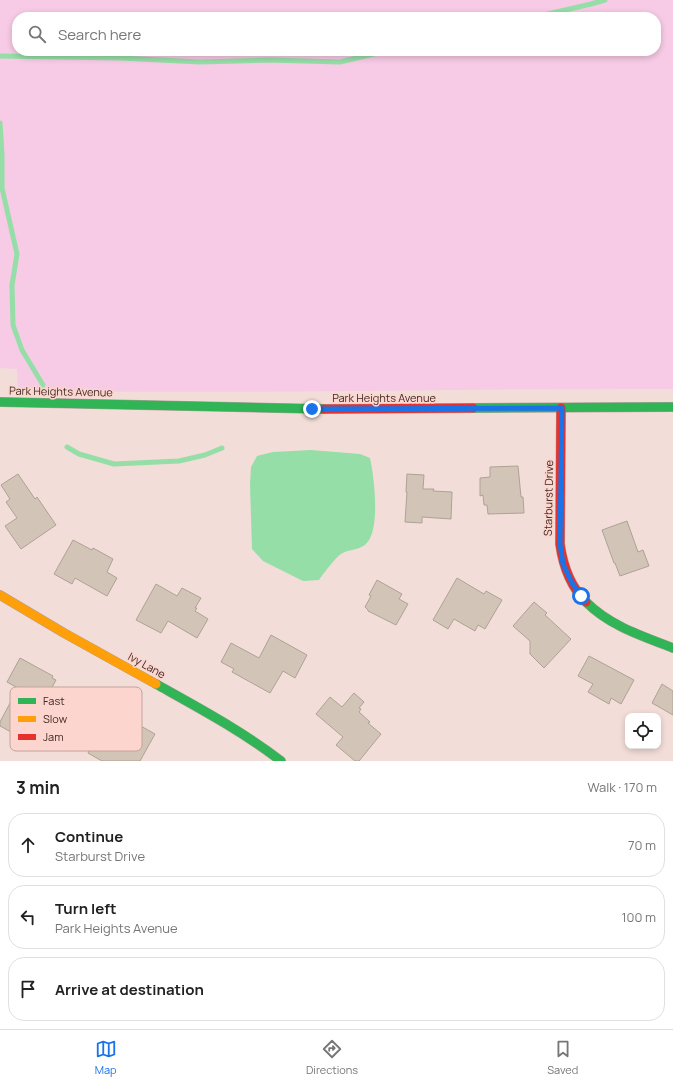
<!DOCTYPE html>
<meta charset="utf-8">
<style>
body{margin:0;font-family:Manrope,sans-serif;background:#f6f6f6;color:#222}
.controls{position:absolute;right:12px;bottom:12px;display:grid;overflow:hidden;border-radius:8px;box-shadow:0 2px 6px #0003}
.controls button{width:36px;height:36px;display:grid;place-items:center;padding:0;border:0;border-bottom:1px solid #e0e0e0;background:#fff;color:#222;font:20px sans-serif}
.stop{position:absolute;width:12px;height:12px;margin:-9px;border:3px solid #1a73e8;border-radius:50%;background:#fff}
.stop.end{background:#1a73e8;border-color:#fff;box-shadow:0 1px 4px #0008}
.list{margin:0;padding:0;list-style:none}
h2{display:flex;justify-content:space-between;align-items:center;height:52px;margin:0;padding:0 16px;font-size:17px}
h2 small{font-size:13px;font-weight:400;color:#767676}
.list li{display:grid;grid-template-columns:26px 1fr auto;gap:12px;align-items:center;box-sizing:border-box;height:64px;margin:0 8px 8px;padding:0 8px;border:1px solid #e0e0e0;border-radius:16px}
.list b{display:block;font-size:15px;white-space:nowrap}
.list p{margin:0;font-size:13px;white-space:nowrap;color:#767676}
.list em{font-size:13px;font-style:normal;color:#767676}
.icon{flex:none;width:22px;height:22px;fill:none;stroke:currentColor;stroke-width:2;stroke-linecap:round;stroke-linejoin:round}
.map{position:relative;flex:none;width:673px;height:761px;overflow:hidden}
.search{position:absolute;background:#fff;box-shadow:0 2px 6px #0003;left:12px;right:12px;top:12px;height:44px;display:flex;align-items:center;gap:10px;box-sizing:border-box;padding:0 14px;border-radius:16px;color:#767676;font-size:15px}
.sheet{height:268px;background:#fff}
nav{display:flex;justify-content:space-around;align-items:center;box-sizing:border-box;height:56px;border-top:1px solid #e0e0e0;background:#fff;font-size:11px;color:#767676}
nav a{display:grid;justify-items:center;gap:2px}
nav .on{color:#1a73e8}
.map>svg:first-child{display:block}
.green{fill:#f7cae5;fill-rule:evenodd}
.water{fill:#96dea7}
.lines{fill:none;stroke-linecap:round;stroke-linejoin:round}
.stream{stroke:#96dea7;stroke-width:5}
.building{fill:#d2c5b8;stroke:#aea295}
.fast-casing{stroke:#b29e9a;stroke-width:10}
.slow-casing{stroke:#b29e9a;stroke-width:10}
.jam-casing{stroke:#b29e9a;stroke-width:10}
.fast{stroke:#30b455;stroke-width:9}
.slow{stroke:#ff9f0a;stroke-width:9}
.jam{stroke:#e5322d;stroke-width:9}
.route{stroke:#1a73e8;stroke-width:5}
.labels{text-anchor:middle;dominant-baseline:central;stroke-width:3;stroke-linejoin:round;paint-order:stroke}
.street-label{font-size:11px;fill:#412924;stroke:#fcd6ce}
.key{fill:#fcd6ce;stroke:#c4a29b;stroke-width:1}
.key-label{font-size:11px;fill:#412924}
</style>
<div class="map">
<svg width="673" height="761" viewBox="0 0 673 761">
<rect width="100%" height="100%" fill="#f2ddd8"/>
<path class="green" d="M0 0H673V389C455 388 236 395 18 390L17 369 0 368ZM17 17H656V51H17Z"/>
<path class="water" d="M311 450 360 454 370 458C374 476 381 530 366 544 358 551 348 549 341 554 336 557 323 574 319 580L303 581 263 561 252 549 250 485 251 467 257 456 273 452Z"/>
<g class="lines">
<g class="stream">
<polyline points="535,17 591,4 605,0"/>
<polyline points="0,56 120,58 200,62 269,60 340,62 386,51"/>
<polyline points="0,123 2,154 2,188 17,254 12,285 13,325 22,350 43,385"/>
<polyline points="67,447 79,454 114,464 179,461 205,455 222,448"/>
</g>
</g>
<g class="building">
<polygon points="518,466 521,497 523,497 524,513 488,514 487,505 484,505 483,495 480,496 480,478 490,477 490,467"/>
<polygon points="18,474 35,499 37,497 56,525 21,549 5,526 17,518 6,502 10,499 1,485"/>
<polygon points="407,474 424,475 423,489 434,489 433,491 452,492 451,519 422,517 422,523 405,522 407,492 406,492"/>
<polygon points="627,521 638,552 643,550 649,566 620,576 615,563 614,563 602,530"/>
<polygon points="73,540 92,550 93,548 113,559 107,572 117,578 107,596 75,578 72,584 54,574"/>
<polygon points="457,578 484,594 486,591 502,600 485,629 478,625 475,631 454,619 448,629 433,620"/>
<polygon points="377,580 402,594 399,599 408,604 396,625 368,611 368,610 365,607 371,596 369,595"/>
<polygon points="156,584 177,596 182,588 201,598 195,608 197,608 195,611 208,619 197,638 168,621 161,633 136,620"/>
<polygon points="534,602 547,613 545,615 571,639 544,668 530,654 530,641 513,626"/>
<polygon points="271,635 307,655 295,678 283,671 270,693 232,672 234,669 221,662 231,643 259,658"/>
<polygon points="589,656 634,680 621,704 611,698 609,704 588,692 593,684 578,676"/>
<polygon points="20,658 53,676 52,678 56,680 24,739 0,726 0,722 18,688 7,682"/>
<polygon points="662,684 673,691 673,715 652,703"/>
<polygon points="354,693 364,702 359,708 361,709 359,712 370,722 368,723 381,734 359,761 355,761 336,745 343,737 316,714 330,697 342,707"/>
<polygon points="90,708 126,729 130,720 155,734 140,761 102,761 88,753 97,736 80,727"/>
</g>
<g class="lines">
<defs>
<g id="fast">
<polyline points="0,402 324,409"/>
<polyline points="473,408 673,407"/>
<path d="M586 602C610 626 642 636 673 648"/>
<path d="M156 684C199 708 242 731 281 761"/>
</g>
<polyline id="slow" points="0,595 64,633 156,684"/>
<g id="jam">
<path d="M561 408 560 544C563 566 570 586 586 602"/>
<polyline points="324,409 473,408"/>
</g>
</defs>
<use href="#fast" class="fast-casing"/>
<use href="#slow" class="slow-casing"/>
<use href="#jam" class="jam-casing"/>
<use href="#fast" class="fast"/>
<use href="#slow" class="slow"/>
<use href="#jam" class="jam"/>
</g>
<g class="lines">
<polyline class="route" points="312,409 562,408 560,544 563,564 572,583 581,596"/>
</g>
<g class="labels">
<g class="street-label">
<text transform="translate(61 391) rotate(1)">Park Heights Avenue</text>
<text x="384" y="397">Park Heights Avenue</text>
<text transform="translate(548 498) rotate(-89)">Starburst Drive</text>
<text transform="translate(147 665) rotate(29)">Ivy Lane</text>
</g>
</g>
<rect x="10" y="687" width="132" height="64" rx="6" class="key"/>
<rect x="18" y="698" width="18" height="6" fill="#30b455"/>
<rect x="18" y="716" width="18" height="6" fill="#ff9f0a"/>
<rect x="18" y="734" width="18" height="6" fill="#e5322d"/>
<g class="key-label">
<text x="43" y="705">Fast</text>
<text x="43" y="723">Slow</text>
<text x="43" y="741">Jam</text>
</g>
</svg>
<div class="controls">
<button><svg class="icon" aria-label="locate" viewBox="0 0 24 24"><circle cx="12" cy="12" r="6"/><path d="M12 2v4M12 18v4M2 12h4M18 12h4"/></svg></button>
</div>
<div class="stop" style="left:581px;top:596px"></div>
<div class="stop end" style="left:312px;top:409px"></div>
<div class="search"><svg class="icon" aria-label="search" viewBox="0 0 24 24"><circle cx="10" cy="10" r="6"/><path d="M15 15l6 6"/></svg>Search here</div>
</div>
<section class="sheet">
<h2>3 min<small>Walk · 170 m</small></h2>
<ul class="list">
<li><svg class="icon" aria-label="ahead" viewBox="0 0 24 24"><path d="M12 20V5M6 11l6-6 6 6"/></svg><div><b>Continue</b><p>Starburst Drive</p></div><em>70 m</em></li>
<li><svg class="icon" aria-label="left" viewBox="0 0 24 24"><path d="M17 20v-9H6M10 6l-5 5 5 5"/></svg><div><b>Turn left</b><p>Park Heights Avenue</p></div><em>100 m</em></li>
<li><svg class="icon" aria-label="arrive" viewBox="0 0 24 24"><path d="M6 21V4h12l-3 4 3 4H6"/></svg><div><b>Arrive at destination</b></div></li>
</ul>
</section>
<nav>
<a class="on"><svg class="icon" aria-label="map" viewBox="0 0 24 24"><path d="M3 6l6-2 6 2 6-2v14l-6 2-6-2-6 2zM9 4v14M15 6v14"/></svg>Map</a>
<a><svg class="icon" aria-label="directions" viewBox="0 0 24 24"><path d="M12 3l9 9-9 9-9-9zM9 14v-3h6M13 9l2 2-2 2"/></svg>Directions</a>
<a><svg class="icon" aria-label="saved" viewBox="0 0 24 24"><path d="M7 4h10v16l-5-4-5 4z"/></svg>Saved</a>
</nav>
